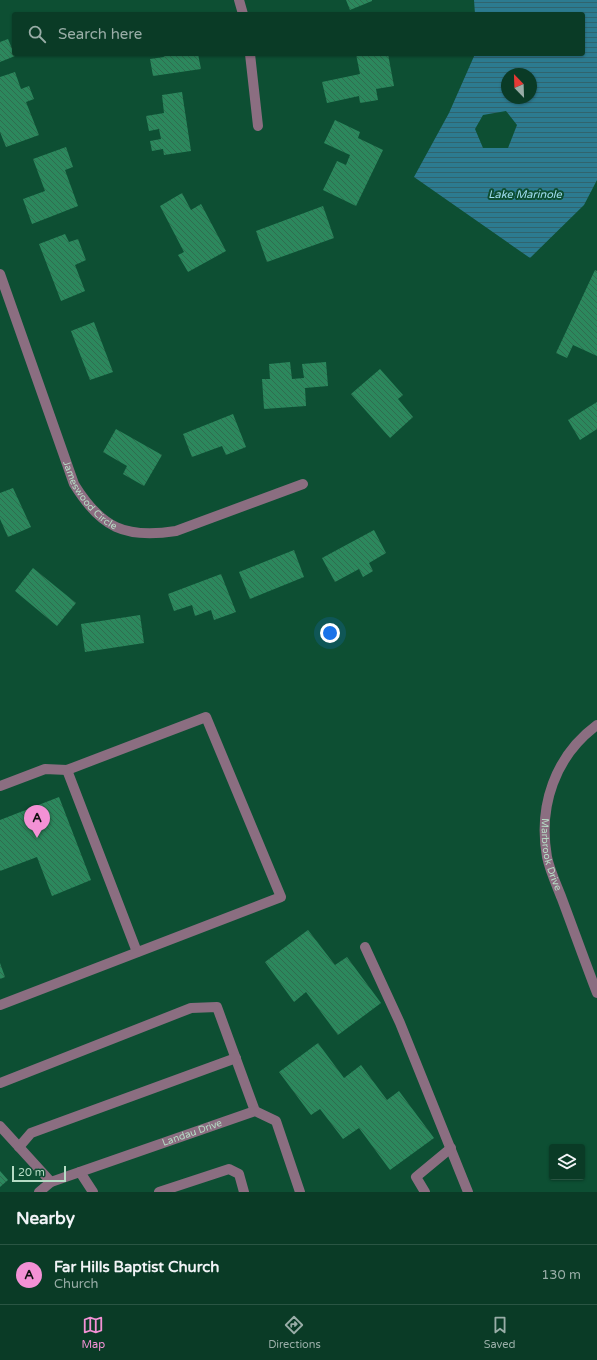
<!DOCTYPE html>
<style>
body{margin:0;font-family:"Varela Round",sans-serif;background:#13422e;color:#f1f3f6}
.controls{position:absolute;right:12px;bottom:12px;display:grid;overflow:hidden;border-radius:4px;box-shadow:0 1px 3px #0004}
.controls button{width:36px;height:36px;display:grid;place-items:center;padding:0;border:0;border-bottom:1px solid #2a5543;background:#0a3b26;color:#f1f3f6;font:20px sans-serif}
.compass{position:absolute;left:501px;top:68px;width:36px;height:36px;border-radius:50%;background:#0a3b26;box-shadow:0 1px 3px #0004;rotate:337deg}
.scale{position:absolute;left:12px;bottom:10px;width:54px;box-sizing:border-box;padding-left:4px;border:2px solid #b6dcc5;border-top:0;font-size:11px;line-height:14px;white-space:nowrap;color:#b6dcc5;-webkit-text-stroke:3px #0d4f33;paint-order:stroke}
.you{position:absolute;left:330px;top:633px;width:14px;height:14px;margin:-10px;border:3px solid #fff;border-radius:50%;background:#1a73e8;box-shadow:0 0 0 6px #1a73e833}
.badge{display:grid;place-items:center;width:26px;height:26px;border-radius:50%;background:#f391d5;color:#111;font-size:13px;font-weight:700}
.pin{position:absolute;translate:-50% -33px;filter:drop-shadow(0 1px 2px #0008)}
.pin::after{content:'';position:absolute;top:21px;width:14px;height:12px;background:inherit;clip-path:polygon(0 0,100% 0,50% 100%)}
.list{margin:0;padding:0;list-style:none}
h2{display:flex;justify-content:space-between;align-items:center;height:52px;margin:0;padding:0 16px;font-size:17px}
h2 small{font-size:13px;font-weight:400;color:#99ada7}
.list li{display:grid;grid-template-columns:26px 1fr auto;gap:12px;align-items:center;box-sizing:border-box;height:60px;padding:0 16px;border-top:1px solid #2a5543}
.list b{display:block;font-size:15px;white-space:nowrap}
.list p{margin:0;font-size:13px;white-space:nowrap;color:#99ada7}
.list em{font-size:13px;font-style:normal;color:#99ada7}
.icon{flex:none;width:22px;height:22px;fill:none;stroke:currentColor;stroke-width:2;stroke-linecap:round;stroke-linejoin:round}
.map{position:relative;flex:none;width:597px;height:1192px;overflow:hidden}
.search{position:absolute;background:#0a3b26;box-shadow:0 1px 3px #0004;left:12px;right:12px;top:12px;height:44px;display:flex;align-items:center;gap:10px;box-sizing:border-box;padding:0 14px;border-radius:4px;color:#99ada7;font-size:15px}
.sheet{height:112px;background:#0a3b26}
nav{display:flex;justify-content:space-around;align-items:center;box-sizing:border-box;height:56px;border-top:1px solid #2a5543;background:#0a3b26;font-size:11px;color:#99ada7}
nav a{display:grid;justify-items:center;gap:2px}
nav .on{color:#f391d5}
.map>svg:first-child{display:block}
.water{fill:url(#water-rules);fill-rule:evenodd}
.building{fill:url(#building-back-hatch)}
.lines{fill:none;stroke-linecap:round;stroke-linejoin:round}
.minor{stroke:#8b6e81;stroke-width:10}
.labels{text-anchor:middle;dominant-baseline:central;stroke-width:4;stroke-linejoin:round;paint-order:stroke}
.street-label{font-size:10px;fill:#b6dcc5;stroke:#0d4f33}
.water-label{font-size:11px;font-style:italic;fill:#a2def1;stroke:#0d4f33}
</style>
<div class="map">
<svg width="597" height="1192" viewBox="0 0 597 1192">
<defs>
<pattern id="water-rules" width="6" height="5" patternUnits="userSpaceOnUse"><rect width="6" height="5" fill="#2c7b90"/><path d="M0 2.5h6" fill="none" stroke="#30646e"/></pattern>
<pattern id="building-back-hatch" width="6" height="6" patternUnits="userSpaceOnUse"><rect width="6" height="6" fill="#2c885d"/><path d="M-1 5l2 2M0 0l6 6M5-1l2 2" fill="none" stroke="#306c4f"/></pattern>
</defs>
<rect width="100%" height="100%" fill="#0d4f33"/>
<path class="water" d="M474 0H597V180L584 205 530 258 414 177 449 113 475 54H583V14H475ZM507 74H531V98H507ZM506 111 517 125 508 148H483L475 129 483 115Z"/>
<g class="building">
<polygon points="346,0 372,0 372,1 350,10"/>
<polygon points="8,39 15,56 0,62 0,42"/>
<polygon points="163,54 198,54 201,69 153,76 150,59 164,57"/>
<polygon points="356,54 388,54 394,86 376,89 378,100 360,103 359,96 327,103 322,82 360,74"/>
<polygon points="15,72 21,89 29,86 34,99 26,102 39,135 6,147 0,132 0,77"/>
<polygon points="182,92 191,151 164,155 163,149 152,151 150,141 161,139 159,129 149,131 146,116 164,113 162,95"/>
<polygon points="335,120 360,132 358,138 383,150 356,206 323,190 337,161 346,165 350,155 324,143"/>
<polygon points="66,147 73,167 65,170 78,206 32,224 23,199 45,191 33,159"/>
<polygon points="182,193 191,210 201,204 226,251 188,272 178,255 184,252 160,206"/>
<polygon points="323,206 334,238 267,262 256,231"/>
<polygon points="65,234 69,242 78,239 86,260 75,265 85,291 61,301 39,244"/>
<polygon points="595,270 597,271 597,356 573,345 567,358 556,353"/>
<polygon points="94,322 113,372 90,380 71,331"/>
<polygon points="290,362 292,379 304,378 302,364 326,362 328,386 305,388 306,406 264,409 262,379 270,379 269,364"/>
<polygon points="380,369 403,395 398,399 413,417 390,438 351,394"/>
<polygon points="597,402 597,429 580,440 568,420"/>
<polygon points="233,414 246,447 226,455 222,446 192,457 183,434"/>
<polygon points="116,429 162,455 144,486 123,474 127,466 103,452"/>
<polygon points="13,488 31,527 8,537 0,519 0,493"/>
<polygon points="374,530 386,553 369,563 373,571 363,577 359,569 335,582 322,558"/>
<polygon points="294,550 304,577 250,599 239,572"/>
<polygon points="33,568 76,603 57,626 15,591"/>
<polygon points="221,574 236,612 214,620 211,610 195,616 192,605 174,611 168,594"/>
<polygon points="140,615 144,643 85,652 81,624"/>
<polygon points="59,797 91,880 52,896 37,857 0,871 0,820"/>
<polygon points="308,930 335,965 347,957 381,1003 338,1035 306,992 294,1002 265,962"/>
<polygon points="0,963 5,977 0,979"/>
<polygon points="318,1043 344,1078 361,1065 387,1100 399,1091 434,1138 390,1170 359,1128 343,1139 320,1109 311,1115 279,1072"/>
<polygon points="0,1171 8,1180 0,1187"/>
</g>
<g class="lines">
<g class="minor">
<polyline points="239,0 243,14"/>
<polyline points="250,54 258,126"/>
<path id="s1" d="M0 274 74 484C101 528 125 539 176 531L303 484"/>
<path id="s2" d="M597 725C555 756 538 806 547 857 550 871 557 886 562 899 574 931 585 962 597 993"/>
<polyline points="67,770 137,952"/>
<polyline points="0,786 45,769 67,770 206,717 281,897 0,1005"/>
<polyline points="365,947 400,1023 468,1192"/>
<polyline points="0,1083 191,1008 217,1007 255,1111"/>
<polyline points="0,1126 51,1182"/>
<polyline points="19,1147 31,1133 236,1058"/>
<polyline points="80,1172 93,1192"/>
<path id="s3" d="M39 1192 51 1182 255 1111 276 1121 300 1192"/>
<polyline points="159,1192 229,1169 239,1174 244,1192"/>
<polyline points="425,1192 416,1177 451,1148"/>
</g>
</g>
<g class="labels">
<g class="street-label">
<text stroke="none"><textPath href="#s1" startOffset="241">Jameswood Circle</textPath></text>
<text stroke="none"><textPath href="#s2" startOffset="147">Marbrook Drive</textPath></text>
<text stroke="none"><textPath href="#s3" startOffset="165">Landau Drive</textPath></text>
</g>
<g class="water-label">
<text x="525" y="194">Lake Marinole</text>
</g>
</g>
</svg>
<div class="controls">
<button><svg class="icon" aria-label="layers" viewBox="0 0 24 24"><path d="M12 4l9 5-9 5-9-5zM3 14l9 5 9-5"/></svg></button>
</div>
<svg class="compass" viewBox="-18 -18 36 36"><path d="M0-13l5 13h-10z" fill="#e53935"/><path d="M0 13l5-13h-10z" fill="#99ada7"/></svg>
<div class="scale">20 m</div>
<div class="you"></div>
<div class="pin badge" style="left:37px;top:838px">A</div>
<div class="search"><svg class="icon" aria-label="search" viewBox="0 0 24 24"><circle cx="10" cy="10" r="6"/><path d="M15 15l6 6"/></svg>Search here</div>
</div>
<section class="sheet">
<h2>Nearby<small></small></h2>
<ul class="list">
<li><span class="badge">A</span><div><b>Far Hills Baptist Church</b><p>Church</p></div><em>130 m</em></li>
</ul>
</section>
<nav>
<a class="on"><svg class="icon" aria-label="map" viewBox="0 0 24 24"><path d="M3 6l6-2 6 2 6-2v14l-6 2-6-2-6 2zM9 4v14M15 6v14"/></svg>Map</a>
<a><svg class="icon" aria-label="directions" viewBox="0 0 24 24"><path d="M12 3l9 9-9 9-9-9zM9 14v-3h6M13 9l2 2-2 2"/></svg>Directions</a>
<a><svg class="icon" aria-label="saved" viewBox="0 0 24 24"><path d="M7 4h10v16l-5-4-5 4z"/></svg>Saved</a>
</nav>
